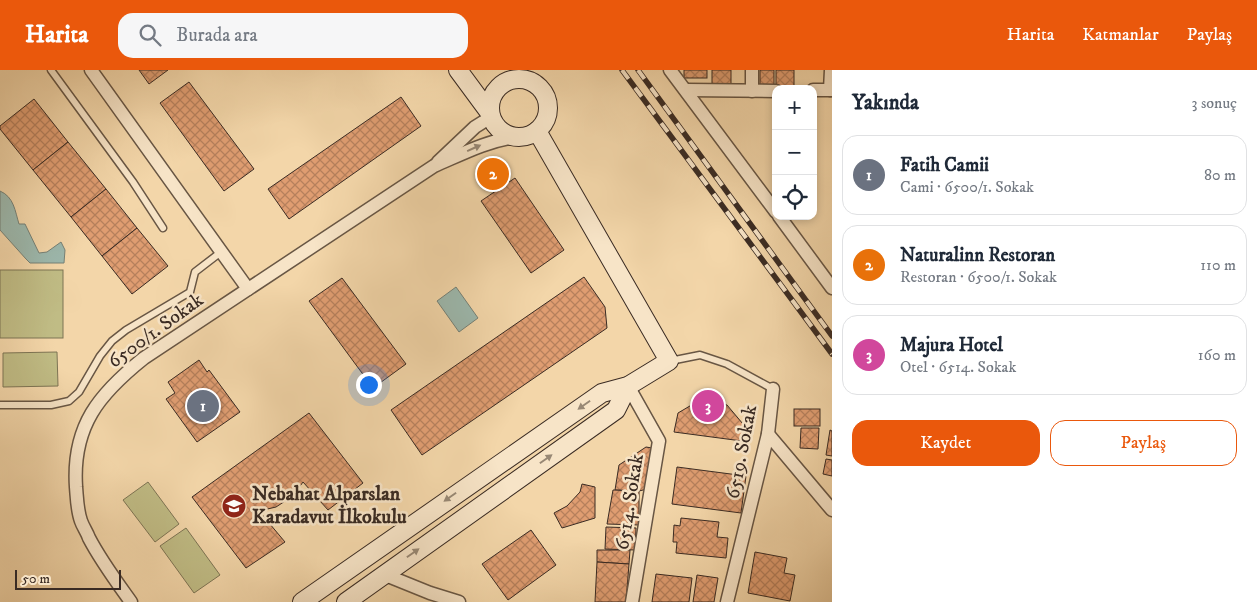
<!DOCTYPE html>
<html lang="tr">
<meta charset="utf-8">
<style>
body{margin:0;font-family:"IM FELL DW Pica",serif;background:#f6f6f7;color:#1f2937}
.controls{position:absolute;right:15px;top:15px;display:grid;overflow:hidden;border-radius:10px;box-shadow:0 2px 8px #0003}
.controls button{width:45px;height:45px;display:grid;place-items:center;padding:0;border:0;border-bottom:1px solid #e0e1e3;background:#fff;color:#1f2937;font:25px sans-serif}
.scale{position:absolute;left:15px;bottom:12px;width:106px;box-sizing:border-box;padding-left:5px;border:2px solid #3a2b23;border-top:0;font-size:14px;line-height:18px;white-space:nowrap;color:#3a2b23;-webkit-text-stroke:4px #f7e4c7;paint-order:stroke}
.you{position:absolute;left:368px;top:314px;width:18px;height:18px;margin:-12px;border:4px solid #fff;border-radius:50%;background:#1a73e8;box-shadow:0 0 0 8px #1a73e833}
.badge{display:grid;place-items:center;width:32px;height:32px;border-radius:50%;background:#ea580c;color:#fff;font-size:16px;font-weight:700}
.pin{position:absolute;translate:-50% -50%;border:2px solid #fff;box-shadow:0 1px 5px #0006}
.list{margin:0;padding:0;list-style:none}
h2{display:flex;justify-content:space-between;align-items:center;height:65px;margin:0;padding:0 20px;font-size:21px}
h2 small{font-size:16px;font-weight:400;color:#747a83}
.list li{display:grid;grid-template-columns:32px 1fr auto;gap:15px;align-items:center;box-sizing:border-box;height:80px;margin:0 10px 10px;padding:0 10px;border:1px solid #e0e1e3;border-radius:15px}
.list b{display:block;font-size:19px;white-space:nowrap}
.list p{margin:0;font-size:16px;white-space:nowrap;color:#747a83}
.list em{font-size:16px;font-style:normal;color:#747a83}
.actions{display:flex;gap:10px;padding:15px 20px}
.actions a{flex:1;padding:11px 0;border:1px solid #ea580c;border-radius:15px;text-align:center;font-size:18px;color:#ea580c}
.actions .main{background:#ea580c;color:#fff}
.icon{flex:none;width:28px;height:28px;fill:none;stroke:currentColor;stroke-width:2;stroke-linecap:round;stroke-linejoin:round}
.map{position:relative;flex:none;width:832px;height:532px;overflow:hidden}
header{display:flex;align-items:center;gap:30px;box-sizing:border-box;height:70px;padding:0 25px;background:#ea580c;color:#fff}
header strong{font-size:24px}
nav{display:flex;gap:28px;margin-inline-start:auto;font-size:18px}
.search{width:350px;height:45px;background:#f6f6f7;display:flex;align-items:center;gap:12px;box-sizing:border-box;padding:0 18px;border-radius:15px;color:#747a83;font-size:19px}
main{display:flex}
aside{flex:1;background:#fff}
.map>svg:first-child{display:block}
.pitch{fill:#c0bc85;stroke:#7d7454}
.water{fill:#9cb8ad;stroke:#758076}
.building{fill:url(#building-cross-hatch);stroke:#3a2b23}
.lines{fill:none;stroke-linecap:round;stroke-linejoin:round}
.lane-casing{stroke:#685644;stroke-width:9}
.street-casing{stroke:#685644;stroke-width:15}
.secondary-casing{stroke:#3a2b23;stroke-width:20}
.lane{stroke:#f7e4c7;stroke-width:6}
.street{stroke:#f7e4c7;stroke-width:12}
.secondary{stroke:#f7e4c7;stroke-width:18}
.rail-casing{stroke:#3a2b23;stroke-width:5.5}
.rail{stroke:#f7e4c7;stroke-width:4;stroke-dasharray:11;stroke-linecap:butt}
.oneway{fill:#988875}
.labels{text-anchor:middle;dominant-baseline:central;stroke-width:5;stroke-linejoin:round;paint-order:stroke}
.street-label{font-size:20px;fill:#3a2b23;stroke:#f7e4c7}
.poi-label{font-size:20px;font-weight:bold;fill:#3a2b23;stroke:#f7e4c7;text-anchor:start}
</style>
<header>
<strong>Harita</strong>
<div class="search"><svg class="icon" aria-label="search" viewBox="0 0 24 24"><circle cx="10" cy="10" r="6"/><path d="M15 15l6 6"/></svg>Burada ara</div>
<nav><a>Harita</a><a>Katmanlar</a><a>Paylaş</a></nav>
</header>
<main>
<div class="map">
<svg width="832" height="532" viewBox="0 0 832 532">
<defs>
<pattern id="building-cross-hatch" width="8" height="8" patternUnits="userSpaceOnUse" patternTransform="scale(1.25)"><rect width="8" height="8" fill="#df9d71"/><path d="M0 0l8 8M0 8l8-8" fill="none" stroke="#b6805c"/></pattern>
</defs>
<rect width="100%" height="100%" fill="#f3d6a9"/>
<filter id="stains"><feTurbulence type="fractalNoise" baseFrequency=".004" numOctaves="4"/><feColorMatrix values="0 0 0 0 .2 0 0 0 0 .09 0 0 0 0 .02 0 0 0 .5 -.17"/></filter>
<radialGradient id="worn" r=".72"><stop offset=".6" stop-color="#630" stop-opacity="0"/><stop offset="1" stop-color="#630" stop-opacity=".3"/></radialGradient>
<g class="pitch">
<rect x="0" y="200" width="63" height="68"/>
<polygon points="57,282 58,316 3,317 3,283"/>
<polygon points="148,412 179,454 155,472 123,430"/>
<polygon points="186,458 220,505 194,523 160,476"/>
</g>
<g class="water">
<path d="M0 121C14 127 15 141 19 154H25L39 183 47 182 61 172 65 180 64 193H30L26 189 0 160Z"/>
<polygon points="456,217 478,248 459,262 437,231"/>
</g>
<g class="building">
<polygon points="139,0 168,0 149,14"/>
<rect x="684" y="0" width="23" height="8"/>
<rect x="712" y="0" width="19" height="15"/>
<polygon points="760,0 774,0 774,16 760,15"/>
<rect x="776" y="0" width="18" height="17"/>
<polygon points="189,12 254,99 224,121 160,33"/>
<polygon points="401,27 421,56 289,149 268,119"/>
<polygon points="34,29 68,72 33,100 0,59 0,56"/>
<polygon points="68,72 106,119 71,147 33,100"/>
<polygon points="515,108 564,180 531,203 481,131"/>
<polygon points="106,119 137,158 102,186 71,147"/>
<polygon points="137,158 168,196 132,224 102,186"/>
<polygon points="584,207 605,237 607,258 422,385 391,340"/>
<polygon points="342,208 406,294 373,318 309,231"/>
<polygon points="199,290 207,302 209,300 240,342 197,372 166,329 175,323 168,312"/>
<polygon points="700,330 727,335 743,354 742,371 674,362 678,343"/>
<rect x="794" y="339" width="26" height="17"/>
<polygon points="309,343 363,413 328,440 303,412 293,426 276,437 259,441 285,472 246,498 192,427"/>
<polygon points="801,358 819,358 818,379 800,378"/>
<polygon points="830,360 832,361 832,386 826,385"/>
<polygon points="646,377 652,378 647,419 639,421 615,420 619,395"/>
<polygon points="826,389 832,390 832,406 823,404"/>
<polygon points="677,397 746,406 741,443 672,434"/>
<polygon points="582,414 595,417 595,448 562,458 554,443 567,436 580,422"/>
<polygon points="613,420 639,421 639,455 607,454"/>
<polygon points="681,448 719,452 717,467 728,468 726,488 676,483 677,472 673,472 674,455 680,456"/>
<polygon points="606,457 636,458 635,480 605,479"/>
<polygon points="531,460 556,495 508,530 482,494"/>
<polygon points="597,480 630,480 629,494 597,492"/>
<polygon points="755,482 787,488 784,503 795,505 790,531 748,523"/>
<polygon points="597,492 629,494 626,532 595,532"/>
<polygon points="656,504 692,508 689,532 652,532"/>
<polygon points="697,505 718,508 714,532 693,532"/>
</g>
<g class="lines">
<defs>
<g id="lane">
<polyline points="51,0 133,112 163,158"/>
<polyline points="670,291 700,285 727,294 773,319"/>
<polyline points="0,335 51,335 69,331 79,322 100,286 112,271 126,260 190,222 195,202 221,182"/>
</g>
<g id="street">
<polyline points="91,0 248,219"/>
<polyline points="670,0 776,142"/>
<polyline points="686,20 776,21"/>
<polyline points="813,20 832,20"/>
<polyline points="830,20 831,0"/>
<polyline points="752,21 752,0"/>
<polyline points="438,92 475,57 491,47"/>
<polyline points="779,146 832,218"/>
<polyline points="628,316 659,371 632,532"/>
<polyline points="768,364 832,440"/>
<polyline points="383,504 430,523 459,532"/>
<path d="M131 532C116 511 101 491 89 468 87 462 83 457 81 451 77 440 77 428 76 417 72 356 99 324 144 288L434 96C462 84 486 71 516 67"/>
<polyline points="727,532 768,364 773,319"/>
</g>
<g id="secondary">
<polyline points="458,0 489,42"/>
<circle cx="519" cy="38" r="29"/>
<polyline points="302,532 602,323 628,316 669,291 537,61"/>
<polyline points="346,532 616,340 628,316"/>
</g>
</defs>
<use href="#lane" class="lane-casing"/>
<use href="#street" class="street-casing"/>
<use href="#secondary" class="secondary-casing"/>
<use href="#lane" class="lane"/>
<use href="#street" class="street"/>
<use href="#secondary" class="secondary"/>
<defs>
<g id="rail">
<polyline points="622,0 832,284"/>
<polyline points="638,0 832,266"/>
</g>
</defs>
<use href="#rail" class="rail-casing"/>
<use href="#rail" class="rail"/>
</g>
<defs><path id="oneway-solid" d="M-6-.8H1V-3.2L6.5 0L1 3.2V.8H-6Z" transform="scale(1.25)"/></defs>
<g class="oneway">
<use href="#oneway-solid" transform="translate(474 78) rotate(-24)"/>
<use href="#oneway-solid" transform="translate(584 335) rotate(145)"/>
<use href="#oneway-solid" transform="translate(546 389) rotate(-35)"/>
<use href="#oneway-solid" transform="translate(450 427) rotate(145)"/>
<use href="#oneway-solid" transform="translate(413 483) rotate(-35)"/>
</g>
<defs>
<symbol id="school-disc" viewBox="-11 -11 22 22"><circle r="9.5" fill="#8f2418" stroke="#f7e4c7"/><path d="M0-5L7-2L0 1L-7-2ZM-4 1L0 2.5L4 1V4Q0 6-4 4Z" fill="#fff"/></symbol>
</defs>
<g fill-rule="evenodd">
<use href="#school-disc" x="220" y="422" width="28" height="28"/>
</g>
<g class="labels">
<g class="street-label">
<text transform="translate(156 261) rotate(-36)">6500/1. Sokak</text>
<text transform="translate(742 382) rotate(-79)">6519. Sokak</text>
<text transform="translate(630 432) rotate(-81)">6514. Sokak</text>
</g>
<g class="poi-label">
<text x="252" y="424">Nebahat Alparslan<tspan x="252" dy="23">Karadavut İlkokulu</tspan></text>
</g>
</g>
<rect width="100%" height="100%" filter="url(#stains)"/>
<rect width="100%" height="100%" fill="url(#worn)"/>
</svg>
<div class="controls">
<button>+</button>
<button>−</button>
<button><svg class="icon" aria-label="locate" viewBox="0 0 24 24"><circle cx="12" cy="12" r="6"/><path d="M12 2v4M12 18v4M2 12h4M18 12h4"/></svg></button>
</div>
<div class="scale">50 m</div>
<div class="you"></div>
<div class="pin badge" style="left:203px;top:336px;background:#6b7280">1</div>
<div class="pin badge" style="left:493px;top:104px;background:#e8710a">2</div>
<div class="pin badge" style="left:708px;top:336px;background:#d1479c">3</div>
</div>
<aside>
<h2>Yakında<small>3 sonuç</small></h2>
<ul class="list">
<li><span class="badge" style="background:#6b7280">1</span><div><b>Fatih Camii</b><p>Cami · 6500/1. Sokak</p></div><em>80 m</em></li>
<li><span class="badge" style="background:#e8710a">2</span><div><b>Naturalinn Restoran</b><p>Restoran · 6500/1. Sokak</p></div><em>110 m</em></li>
<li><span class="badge" style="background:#d1479c">3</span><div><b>Majura Hotel</b><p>Otel · 6514. Sokak</p></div><em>160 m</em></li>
</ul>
<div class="actions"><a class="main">Kaydet</a><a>Paylaş</a></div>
</aside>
</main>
